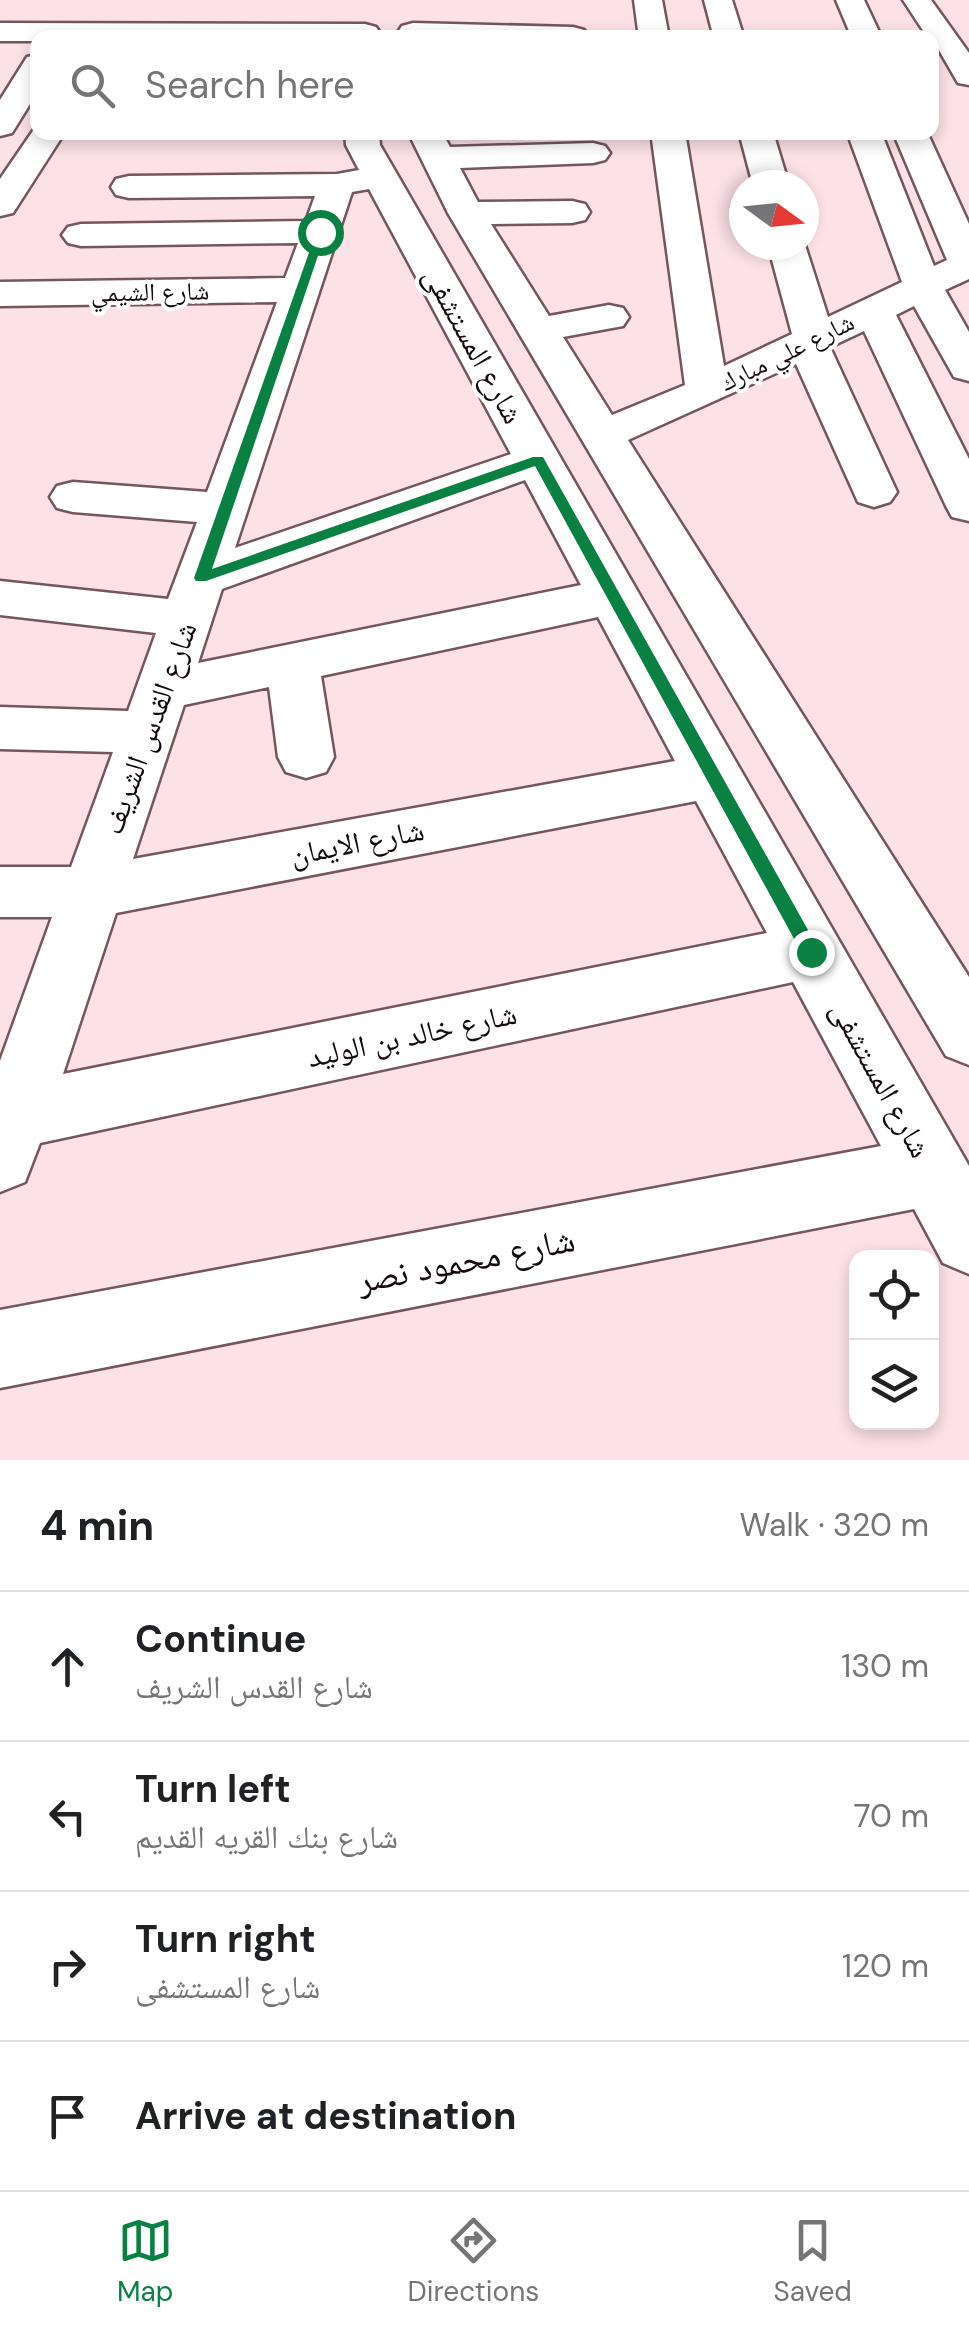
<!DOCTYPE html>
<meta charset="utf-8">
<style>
body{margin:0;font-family:"DM Sans","Noto Naskh Arabic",sans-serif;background:#f2f2f2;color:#202124}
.controls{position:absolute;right:30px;bottom:30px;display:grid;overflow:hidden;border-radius:20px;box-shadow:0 5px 15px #0003}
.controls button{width:90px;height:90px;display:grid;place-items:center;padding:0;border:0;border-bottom:2px solid #e0e0e0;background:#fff;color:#202124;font:50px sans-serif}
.compass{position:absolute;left:729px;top:170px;width:90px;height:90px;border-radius:50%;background:#fff;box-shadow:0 5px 15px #0003;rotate:105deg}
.stop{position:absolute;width:30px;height:30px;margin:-22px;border:8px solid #0b8043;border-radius:50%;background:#fff}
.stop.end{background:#0b8043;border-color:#fff;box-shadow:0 2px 10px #0008}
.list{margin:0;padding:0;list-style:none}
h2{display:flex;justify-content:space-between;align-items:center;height:130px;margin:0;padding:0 40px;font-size:42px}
h2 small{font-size:32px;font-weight:400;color:#757577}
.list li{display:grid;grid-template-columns:65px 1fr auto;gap:30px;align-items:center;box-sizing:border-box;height:150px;padding:0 40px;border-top:2px solid #e0e0e0}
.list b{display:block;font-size:38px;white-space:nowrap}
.list p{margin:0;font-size:32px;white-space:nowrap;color:#757577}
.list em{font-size:32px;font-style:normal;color:#757577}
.icon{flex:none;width:55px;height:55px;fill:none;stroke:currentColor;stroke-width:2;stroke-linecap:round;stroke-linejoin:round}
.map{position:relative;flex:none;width:969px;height:1460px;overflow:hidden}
.search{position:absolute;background:#fff;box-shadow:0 5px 15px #0003;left:30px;right:30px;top:30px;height:110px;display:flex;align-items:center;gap:25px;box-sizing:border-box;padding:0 35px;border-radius:20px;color:#757577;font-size:38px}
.sheet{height:730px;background:#fff}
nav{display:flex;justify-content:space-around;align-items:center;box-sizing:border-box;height:140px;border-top:2px solid #e0e0e0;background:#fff;font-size:28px;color:#757577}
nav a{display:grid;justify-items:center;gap:5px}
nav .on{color:#0b8043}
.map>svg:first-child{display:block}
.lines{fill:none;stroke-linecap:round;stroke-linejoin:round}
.minor-casing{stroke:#73575c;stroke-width:5}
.minor{fill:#fff;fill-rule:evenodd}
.route{fill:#0b8043}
.labels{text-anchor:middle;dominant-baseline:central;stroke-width:8;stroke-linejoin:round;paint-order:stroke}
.far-street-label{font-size:25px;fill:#140a0c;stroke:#fff}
.street-label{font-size:30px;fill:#140a0c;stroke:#fff}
.near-street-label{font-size:35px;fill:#140a0c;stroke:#fff}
</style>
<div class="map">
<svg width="969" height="1460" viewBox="0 0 969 1460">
<rect width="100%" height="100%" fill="#fce1e6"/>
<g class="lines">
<defs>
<g id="minor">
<polygon points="634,0 662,0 669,38 639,38"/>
<polygon points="704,0 732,0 744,38 714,38"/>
<polygon points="836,0 864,0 882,38 852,38"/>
<polygon points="903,0 931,0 969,53 969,85 958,83 932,38 928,38"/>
<polygon points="0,23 365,24 376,27 380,33 377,38 38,38 38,41 0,41"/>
<polygon points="413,23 573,27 584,30 588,36 402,38 398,32 402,26"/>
<polygon points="38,55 38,91 12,133 0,136 0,100 27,57"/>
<polygon points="37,125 38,132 65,132 13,213 0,216 0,179"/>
<path d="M345 132H379L380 145 398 176 969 1166V1274L943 1263 914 1209 0 1388V1310L881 1146 793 982 40 1143 25 1182 0 1192V1061L52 917H0V867H71L113 752 0 749V707L128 711 156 633 0 615V581L168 599 197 522 73 512 57 508 50 497 57 486 73 482 207 492 277 302 0 306V282L285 278 298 243 81 246 68 243 62 235 68 227 81 224 306 221 315 196 129 198 116 195 111 187 116 179 129 176 337 174 359 170 346 145ZM369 189 511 454 235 548 352 192ZM525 480 581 585 198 663 222 589ZM598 617 675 761 133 859 184 705 269 687 278 757 286 772 306 778 326 772 334 757 321 676ZM696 801 767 933 63 1074 116 913Z"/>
<polygon points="408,132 442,132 450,147 593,143 605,146 610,153 605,160 593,163 460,168 478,202 572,201 585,204 590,212 585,220 572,223 491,224 549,316 609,305 623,308 629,317 623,326 563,337 612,415 685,385 651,132 685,132 724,366 792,334 768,245 804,242 828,317 902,282 847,132 881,132 934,266 947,260 893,132 927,132 969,224 969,279 945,290 969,332 969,381 954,377 914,306 896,315 969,459 969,521 952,517 946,506 864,331 830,347 897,492 890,502 874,507 858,502 796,364 628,440 969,977 969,1065 946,1056 448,213"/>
<polygon points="739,132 773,132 789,185 753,185"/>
</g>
</defs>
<use href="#minor" class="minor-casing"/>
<use href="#minor" class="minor"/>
</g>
<polygon class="route" points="317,230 326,232 212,569 533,457 543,457 817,946 817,957 804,957 535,466 206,581 196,581 194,578"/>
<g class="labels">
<g class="far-street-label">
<text transform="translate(150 292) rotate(-1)">شارع الشيمي</text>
<text transform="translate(787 352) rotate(-26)">شارع علي مبارك</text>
</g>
<g class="street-label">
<text transform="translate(474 345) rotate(61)">شارع المستشفى</text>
<text transform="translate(149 728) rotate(-70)">شارع القدس الشريف</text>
<text transform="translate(357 842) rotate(-11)">شارع الايمان</text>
<text transform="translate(412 1035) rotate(-12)">شارع خالد بن الوليد</text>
<text transform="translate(881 1079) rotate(61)">شارع المستشفى</text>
</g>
<g class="near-street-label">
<text transform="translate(466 1260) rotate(-11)">شارع محمود نصر</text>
</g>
</g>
</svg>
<div class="controls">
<button><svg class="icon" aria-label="locate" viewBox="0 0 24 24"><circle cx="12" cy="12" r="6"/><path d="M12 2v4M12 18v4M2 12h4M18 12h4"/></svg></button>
<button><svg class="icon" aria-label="layers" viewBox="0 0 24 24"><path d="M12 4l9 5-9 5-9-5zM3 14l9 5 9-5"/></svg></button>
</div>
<svg class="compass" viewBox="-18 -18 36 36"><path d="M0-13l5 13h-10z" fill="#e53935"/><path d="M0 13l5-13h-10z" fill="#757577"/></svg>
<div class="stop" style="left:320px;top:232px"></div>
<div class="stop end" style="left:811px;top:952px"></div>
<div class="search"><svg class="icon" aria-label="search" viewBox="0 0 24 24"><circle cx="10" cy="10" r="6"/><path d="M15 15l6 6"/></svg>Search here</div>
</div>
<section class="sheet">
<h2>4 min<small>Walk · 320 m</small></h2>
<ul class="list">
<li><svg class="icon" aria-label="ahead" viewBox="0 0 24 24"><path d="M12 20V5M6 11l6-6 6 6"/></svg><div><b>Continue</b><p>شارع القدس الشريف</p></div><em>130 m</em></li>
<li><svg class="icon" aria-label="left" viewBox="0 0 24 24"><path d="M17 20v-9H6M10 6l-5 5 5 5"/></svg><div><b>Turn left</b><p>شارع بنك القريه القديم</p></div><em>70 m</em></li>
<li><svg class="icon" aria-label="right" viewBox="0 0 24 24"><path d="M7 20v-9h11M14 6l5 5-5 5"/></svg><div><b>Turn right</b><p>شارع المستشفى</p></div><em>120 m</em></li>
<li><svg class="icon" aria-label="arrive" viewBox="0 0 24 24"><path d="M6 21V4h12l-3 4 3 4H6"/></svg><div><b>Arrive at destination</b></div></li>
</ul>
</section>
<nav>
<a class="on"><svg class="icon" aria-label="map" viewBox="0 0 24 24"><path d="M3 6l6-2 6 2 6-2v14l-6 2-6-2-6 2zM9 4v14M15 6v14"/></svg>Map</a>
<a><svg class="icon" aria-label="directions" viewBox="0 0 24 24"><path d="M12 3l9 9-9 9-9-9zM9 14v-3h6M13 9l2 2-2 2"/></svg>Directions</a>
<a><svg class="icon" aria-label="saved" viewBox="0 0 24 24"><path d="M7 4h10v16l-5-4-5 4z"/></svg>Saved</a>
</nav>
